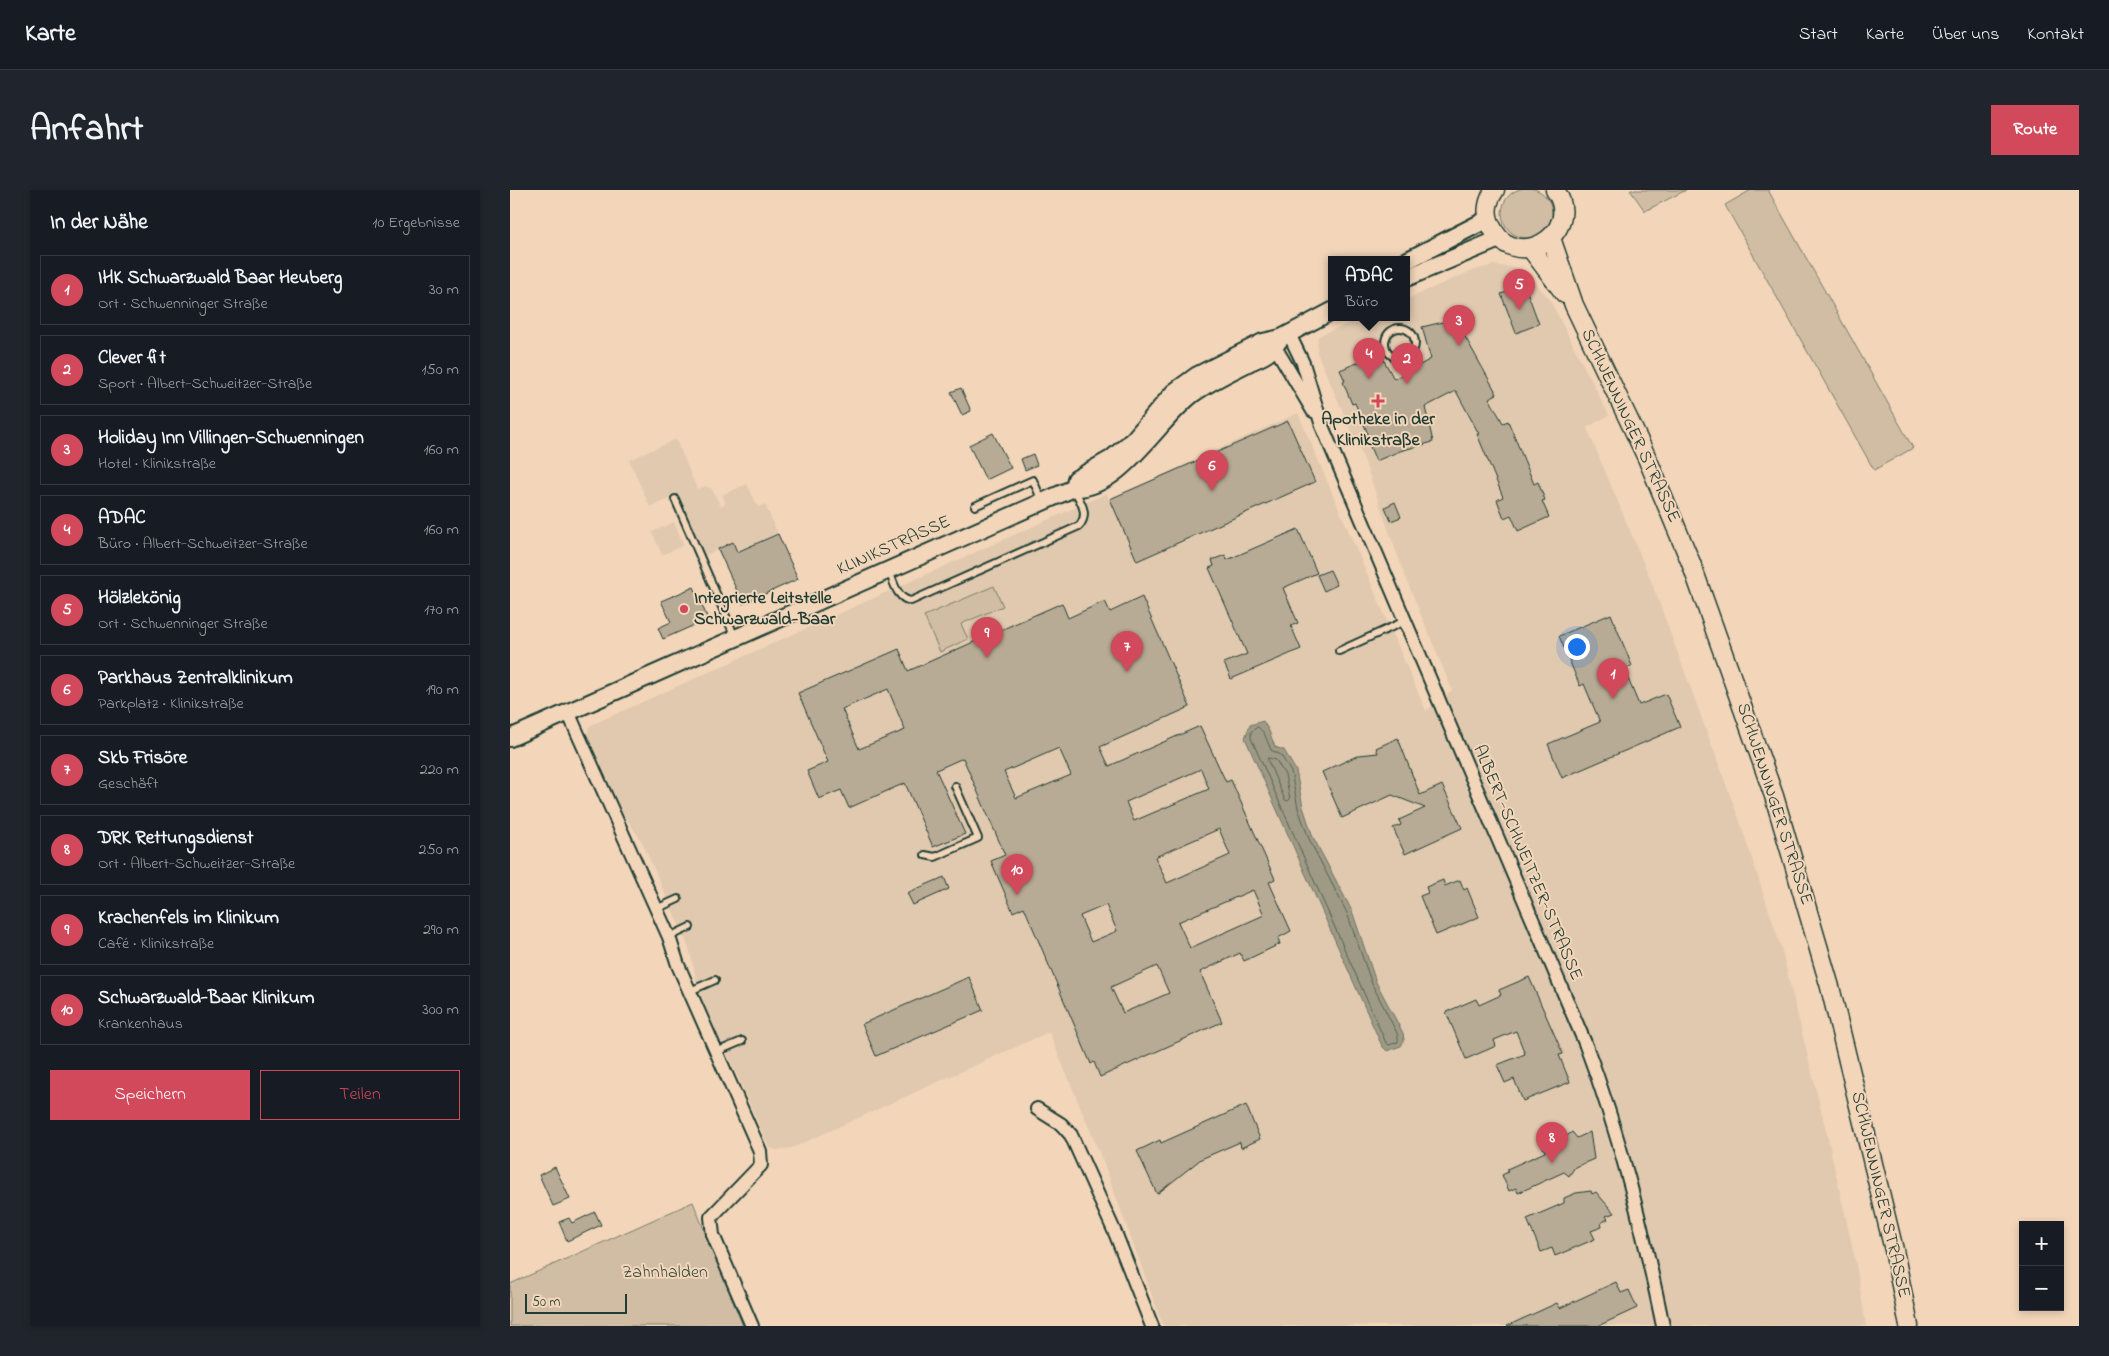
<!DOCTYPE html>
<html lang="de">
<meta charset="utf-8">
<style>
body{margin:0;font-family:"Indie Flower",sans-serif;background:#20242c;color:#f1f3f6}
.controls{position:absolute;right:15px;bottom:15px;display:grid;overflow:hidden;border-radius:0px;box-shadow:0 2px 8px #0003}
.controls button{width:45px;height:45px;display:grid;place-items:center;padding:0;border:0;border-bottom:1px solid #363941;background:#171b24;color:#f1f3f6;font:25px sans-serif}
.scale{position:absolute;left:15px;bottom:12px;width:102px;box-sizing:border-box;padding-left:5px;border:2px solid #1f3d34;border-top:0;font-size:14px;line-height:18px;white-space:nowrap;color:#1f3d34;-webkit-text-stroke:4px #f3d6ba;paint-order:stroke}
.you{position:absolute;left:1066px;top:456px;width:18px;height:18px;margin:-12px;border:4px solid #fff;border-radius:50%;background:#1a73e8;box-shadow:0 0 0 8px #1a73e833}
.badge{display:grid;place-items:center;width:32px;height:32px;border-radius:50%;background:#d1495b;color:#fff;font-size:16px;font-weight:700}
.pin{position:absolute;translate:-50% -41px;filter:drop-shadow(0 1px 2px #0008)}
.pin::after{content:'';position:absolute;top:26px;width:18px;height:15px;background:inherit;clip-path:polygon(0 0,100% 0,50% 100%)}
.popup{position:absolute;left:818px;top:66px;width:82px;height:65px;box-sizing:border-box;display:grid;place-content:center;border-radius:0px;background:#171b24;filter:drop-shadow(0 1px 4px #0005);font-size:16px;white-space:nowrap;color:#9ea1a6}
.popup b{font-size:19px;color:#f1f3f6}
.popup::after{content:'';position:absolute;left:50%;top:100%;margin-left:-10px;border:10px solid transparent;border-top-color:#171b24}
.list{margin:0;padding:0;list-style:none}
h2{display:flex;justify-content:space-between;align-items:center;height:65px;margin:0;padding:0 20px;font-size:21px}
h2 small{font-size:16px;font-weight:400;color:#9ea1a6}
.list li{display:grid;grid-template-columns:32px 1fr auto;gap:15px;align-items:center;box-sizing:border-box;height:70px;margin:0 10px 10px;padding:0 10px;border:1px solid #363941;border-radius:0px}
.list b{display:block;font-size:19px;white-space:nowrap}
.list p{margin:0;font-size:16px;white-space:nowrap;color:#9ea1a6}
.list em{font-size:16px;font-style:normal;color:#9ea1a6}
.actions{display:flex;gap:10px;padding:15px 20px}
.actions a{flex:1;padding:11px 0;border:1px solid #d1495b;border-radius:0px;text-align:center;font-size:18px;color:#d1495b}
.actions .main{background:#d1495b;color:#fff}
.map{position:relative;flex:none;width:1569px;height:1136px;overflow:hidden;border-radius:0px}
header{display:flex;align-items:center;gap:30px;box-sizing:border-box;height:70px;padding:0 25px;background:#171b24;border-bottom:1px solid #363941}
header strong{font-size:24px}
nav{display:flex;gap:28px;margin-inline-start:auto;font-size:18px}
.intro{display:flex;align-items:center;justify-content:space-between;box-sizing:border-box;height:120px;padding:0 30px}
h1{margin:0;font-size:35px}
.button{padding:12px 22px;border-radius:0px;background:#d1495b;color:#fff;font-size:18px;font-weight:700}
main{display:flex;gap:30px;padding:0 30px}
aside{flex:1;background:#171b24;border-radius:0px;box-shadow:0 2px 8px #0003}
.map>svg:first-child{display:block}
.built{fill:#e1c9af}
.green{fill:#d1bda4;stroke:#787d6c}
.water{fill:#9f9a85;stroke:#6c7565}
.lines{fill:none;stroke-linecap:round;stroke-linejoin:round}
.shore{stroke:#526254;stroke-width:1}
.building{fill:#b8ab95;stroke:#1f3d34;fill-rule:evenodd}
.service-casing{stroke:#1f3d34;stroke-width:10}
.minor-casing{stroke:#1f3d34;stroke-width:16}
.tertiary-casing{stroke:#1f3d34;stroke-width:20}
.secondary-casing{stroke:#1f3d34;stroke-width:21}
.service{stroke:#f3d6ba;stroke-width:6}
.minor{stroke:#f3d6ba;stroke-width:12}
.tertiary{stroke:#f3d6ba;stroke-width:16}
.secondary{stroke:#f3d6ba;stroke-width:18}
.poi-dot{fill:#d1495b;stroke:#f3d6ba;stroke-width:2}
.labels{text-anchor:middle;dominant-baseline:central;stroke-width:4;stroke-linejoin:round;paint-order:stroke}
.poi-label{font-size:18px;font-weight:bold;fill:#1f3d34;stroke:#f3d6ba}
.street-label{font-size:18px;fill:#1f3d34;stroke:#f3d6ba}
.park-label{font-size:18px;fill:#314a3f;stroke:#f3d6ba}
</style>
<header>
<strong>Karte</strong>
<nav><a>Start</a><a>Karte</a><a>Über uns</a><a>Kontakt</a></nav>
</header>
<div class="intro"><h1>Anfahrt</h1><a class="button">Route</a></div>
<main>
<aside>
<h2>In der Nähe<small>10 Ergebnisse</small></h2>
<ul class="list">
<li><span class="badge">1</span><div><b>IHK Schwarzwald Baar Heuberg</b><p>Ort · Schwenninger Straße</p></div><em>30 m</em></li>
<li><span class="badge">2</span><div><b>Clever fit</b><p>Sport · Albert-Schweitzer-Straße</p></div><em>150 m</em></li>
<li><span class="badge">3</span><div><b>Holiday Inn Villingen-Schwenningen</b><p>Hotel · Klinikstraße</p></div><em>160 m</em></li>
<li><span class="badge">4</span><div><b>ADAC</b><p>Büro · Albert-Schweitzer-Straße</p></div><em>160 m</em></li>
<li><span class="badge">5</span><div><b>Hölzlekönig</b><p>Ort · Schwenninger Straße</p></div><em>170 m</em></li>
<li><span class="badge">6</span><div><b>Parkhaus Zentralklinikum</b><p>Parkplatz · Klinikstraße</p></div><em>190 m</em></li>
<li><span class="badge">7</span><div><b>Skb Frisöre</b><p>Geschäft</p></div><em>220 m</em></li>
<li><span class="badge">8</span><div><b>DRK Rettungsdienst</b><p>Ort · Albert-Schweitzer-Straße</p></div><em>250 m</em></li>
<li><span class="badge">9</span><div><b>Krachenfels im Klinikum</b><p>Café · Klinikstraße</p></div><em>290 m</em></li>
<li><span class="badge">10</span><div><b>Schwarzwald-Baar Klinikum</b><p>Krankenhaus</p></div><em>300 m</em></li>
</ul>
<div class="actions"><a class="main">Speichern</a><a>Teilen</a></div>
</aside>
<div class="map">
<svg width="1569" height="1136" viewBox="0 0 1569 1136">
<rect width="100%" height="100%" fill="#f3d6ba"/>
<filter id="ink" filterUnits="userSpaceOnUse"><feTurbulence type="fractalNoise" baseFrequency=".02" numOctaves="2"/><feDisplacementMap in="SourceGraphic" scale="10" xChannelSelector="R" yChannelSelector="G"/><feConvolveMatrix kernelMatrix="1 2 1 2 8 2 1 2 1" color-interpolation-filters="sRGB"/></filter>
<g filter="url(#ink)">
<g class="built">
<polygon points="982,75 1011,78 1039,108 1099,225 1077,238 1142,393 1229,629 1271,757 1317,944 1346,1073 1356,1136 653,1136 594,974 539,842 282,958 267,960 259,958 217,863 209,849 190,806 179,758 132,652 109,618 82,560 77,546 79,536 597,303 599,309 788,223 916,521 942,500 894,384 854,270 807,163 808,146 852,128 896,128 897,109 959,82"/>
<polygon points="166,249 187,299 195,296 201,298 211,316 216,313 212,305 237,294 248,317 255,314 268,344 227,362 223,353 194,366 168,306 140,317 119,270"/>
<polygon points="164,332 174,355 152,365 142,342"/>
</g>
<g class="green">
<circle cx="1017" cy="23" r="25"/>
<polygon points="1120,0 1176,0 1135,21"/>
<polygon points="1241,0 1258,0 1403,258 1364,280 1215,15"/>
<polygon points="484,396 493,416 451,434 458,449 430,462 414,426"/>
<polygon points="183,1012 233,1136 0,1136 0,1094"/>
</g>
<polygon class="water" points="753,531 759,541 765,557 774,560 786,581 793,617 803,647 842,721 866,792 893,843 894,850 891,856 877,861 872,856 735,548 740,535"/>
<g class="lines">
<g class="shore">
<polygon points="748,537 754,543 761,560 771,565 781,582 788,618 799,649 837,723 862,794 888,845 888,852 879,855 876,853 741,548 741,542"/>
<polygon points="758,568 766,570 775,585 780,609 778,611 775,610 758,571"/>
</g>
</g>
<g class="building">
<polygon points="1015,96 1029,134 1006,143 991,104"/>
<polygon points="950,128 953,143 987,204 979,208 993,233 998,231 1024,294 1028,292 1035,310 1032,311 1039,327 1008,341 1001,325 994,328 987,310 993,307 967,244 969,244 946,201 915,217 923,252 890,261 866,271 855,245 858,244 845,213 842,214 833,192 835,191 830,180 870,163 884,189 921,169 912,137"/>
<polygon points="451,198 461,221 452,225 441,202"/>
<polygon points="778,231 805,292 627,371 600,309"/>
<polygon points="483,243 501,278 476,290 459,255"/>
<polygon points="523,264 527,275 515,280 511,269"/>
<polygon points="885,312 891,327 881,331 875,317"/>
<polygon points="788,339 807,383 773,398 788,433 781,436 791,459 721,489 714,473 737,464 699,378 704,376 702,370 715,365 717,370"/>
<polygon points="268,344 288,389 233,414 208,359 223,352 227,362"/>
<polygon points="820,380 827,395 814,401 807,385"/>
<polygon points="184,397 198,429 153,449 148,438 161,432 151,411"/>
<path d="M632 407 680 517 590 557 599 576 690 536 716 592 721 590 765 689 759 692 781 741 768 748 770 754 734 771 730 763 690 782 712 832 590 887 584 872 581 874 514 717 503 722 481 671 495 665 453 568 426 580 455 644 423 657 395 593 339 618 331 600 309 609 297 581 318 572 288 503 389 459 398 481 552 413 558 428 595 411 600 422ZM378 499 395 540 349 559 332 519ZM549 558 561 585 506 608 494 582ZM691 579 699 599 624 631 616 612ZM709 639 720 665 657 693 645 667ZM743 700 754 725 680 758 668 732ZM596 715 607 741 581 752 570 726ZM647 776 659 803 613 823 601 797Z"/>
<polygon points="1101,424 1122,476 1114,479 1129,515 1156,504 1170,537 1052,588 1038,554 1090,532 1074,494 1070,496 1049,446"/>
<polygon points="888,548 910,605 932,595 952,638 895,664 883,638 891,635 889,630 915,618 882,605 832,628 812,582 849,565 868,563 866,558"/>
<polygon points="434,687 439,699 403,715 397,703"/>
<polygon points="933,690 935,696 950,690 954,700 957,698 969,727 926,745 910,706 918,703 916,697"/>
<polygon points="459,787 473,820 366,866 352,834"/>
<polygon points="1019,787 1053,864 1049,865 1060,892 1013,911 1004,889 995,893 987,875 1015,864 1006,841 984,850 986,856 956,869 936,822 966,809 969,815 991,805 989,800"/>
<polygon points="736,915 750,949 731,958 730,952 691,969 647,1004 627,961 650,950 651,953"/>
<polygon points="1041,939 1047,953 1062,942 1067,948 1080,942 1084,969 1065,977 1059,986 1054,982 1008,1003 1006,998 999,1001 992,985 998,982 997,979 1035,962 1028,944"/>
<polygon points="45,977 60,1009 43,1016 29,985"/>
<polygon points="1081,1001 1082,1004 1086,1002 1104,1023 1096,1026 1098,1029 1091,1033 1092,1037 1081,1041 1085,1049 1045,1066 1042,1058 1031,1062 1017,1029 1054,1013 1054,1008 1066,1003"/>
<polygon points="85,1022 91,1035 57,1051 49,1032 59,1028 62,1033"/>
<polygon points="1106,1092 1111,1103 1119,1100 1127,1118 1088,1136 997,1136 1047,1113 1050,1118"/>
</g>
<g class="lines">
<defs>
<g id="service">
<circle cx="890" cy="153" r="15"/>
<polyline points="165,309 225,447"/>
<polyline points="465,316 523,290 532,311"/>
<path d="M379 381C384 393 387 409 401 411L569 336C580 324 570 311 564 299"/>
<polyline points="829,461 895,431"/>
<polyline points="415,665 425,667 468,648 445,596"/>
<polyline points="146,719 168,709"/>
<polyline points="159,747 180,737"/>
<polyline points="180,801 205,790"/>
<polyline points="206,862 232,851"/>
</g>
<g id="minor">
<path d="M779 144 793 173 812 236 1075 853C1110 945 1133 1039 1153 1136"/>
<polyline points="764,155 803,221"/>
<polyline points="58,522 159,747 168,775 250,961 251,975 201,1027 203,1045 242,1136"/>
<polyline points="527,919 551,934 561,945 606,1045 642,1136"/>
</g>
<g id="tertiary">
<polyline points="896,71 978,29"/>
<polyline points="896,88 989,49"/>
<polyline points="564,298 566,289 601,269 624,249 664,202 686,186 753,152 771,148 822,121"/>
<path d="M0 548 564 298C611 300 649 228 684 203 701 191 720 182 738 173 744 170 753 167 758 163 763 159 767 153 771 148"/>
</g>
<g id="secondary">
<path d="M985 0C978 9 975 22 980 33 1001 87 1076 44 1045 0"/>
<polyline points="1041,48 1064,115 1137,268 1181,373 1264,606 1320,797 1384,1060 1399,1136"/>
<polyline points="1021,59 1055,104"/>
</g>
</defs>
<use href="#service" class="service-casing"/>
<use href="#minor" class="minor-casing"/>
<use href="#tertiary" class="tertiary-casing"/>
<use href="#secondary" class="secondary-casing"/>
<use href="#service" class="service"/>
<use href="#minor" class="minor"/>
<use href="#tertiary" class="tertiary"/>
<use href="#secondary" class="secondary"/>
</g>
</g>
<g class="poi-dot">
<path d="M865.5 203.5h5v5h5v5h-5v5h-5v-5h-5v-5h5z"/>
<circle cx="174" cy="419" r="5"/>
</g>
<g class="labels">
<g class="poi-label">
<text x="868" y="230">Apotheke in der<tspan x="868" dy="21">Klinikstraße</tspan></text>
<text x="184" y="409" text-anchor="start">Integrierte Leitstelle<tspan x="184" dy="21">Schwarzwald-Baar</tspan></text>
</g>
<g class="street-label">
<text transform="translate(1120 236) rotate(65)">SCHWENNINGER STRASSE</text>
<text transform="translate(384 356) rotate(-24)">KLINIKSTRASSE</text>
<text transform="translate(1264 614) rotate(72)">SCHWENNINGER STRASSE</text>
<text transform="translate(1017 673) rotate(67)">ALBERT-SCHWEITZER-STRASSE</text>
<text transform="translate(1370 1005) rotate(77)">SCHWENNINGER STRASSE</text>
</g>
<g class="park-label">
<text x="155" y="1083">Zahnhalden</text>
</g>
</g>
</svg>
<div class="controls">
<button>+</button>
<button>−</button>
</div>
<div class="scale">50 m</div>
<div class="you"></div>
<div class="pin badge" style="left:1103px;top:509px">1</div>
<div class="pin badge" style="left:897px;top:194px">2</div>
<div class="pin badge" style="left:949px;top:156px">3</div>
<div class="pin badge" style="left:859px;top:189px">4</div>
<div class="popup"><b>ADAC</b>Büro</div>
<div class="pin badge" style="left:1009px;top:120px">5</div>
<div class="pin badge" style="left:702px;top:301px">6</div>
<div class="pin badge" style="left:617px;top:482px">7</div>
<div class="pin badge" style="left:1042px;top:973px">8</div>
<div class="pin badge" style="left:477px;top:468px">9</div>
<div class="pin badge" style="left:507px;top:705px">10</div>
</div>
</main>
